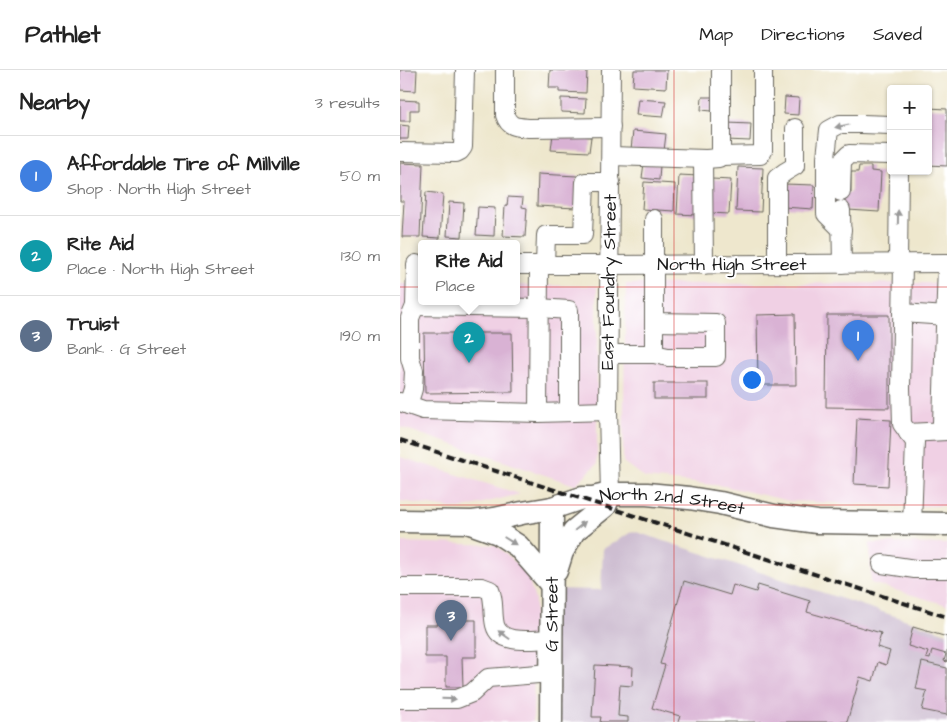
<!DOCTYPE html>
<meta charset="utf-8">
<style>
body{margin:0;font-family:"Architects Daughter",sans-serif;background:#f6f6f6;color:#222}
.controls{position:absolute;right:15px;top:15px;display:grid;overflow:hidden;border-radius:5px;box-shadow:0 1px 4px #0004}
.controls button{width:45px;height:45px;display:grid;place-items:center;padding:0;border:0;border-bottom:1px solid #e0e0e0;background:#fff;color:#222;font:25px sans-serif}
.you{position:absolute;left:351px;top:309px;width:18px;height:18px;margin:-12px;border:4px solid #fff;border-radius:50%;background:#1a73e8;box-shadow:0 0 0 8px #1a73e833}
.badge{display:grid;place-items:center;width:32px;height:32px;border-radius:50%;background:#7c3aed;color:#fff;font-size:16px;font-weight:700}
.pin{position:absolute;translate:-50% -41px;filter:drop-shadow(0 1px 2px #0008)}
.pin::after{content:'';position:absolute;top:26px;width:18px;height:15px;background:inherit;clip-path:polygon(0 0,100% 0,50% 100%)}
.popup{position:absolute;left:18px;top:170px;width:102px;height:65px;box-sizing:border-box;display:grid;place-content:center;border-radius:5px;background:#fff;filter:drop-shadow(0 1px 4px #0005);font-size:16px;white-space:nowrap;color:#767676}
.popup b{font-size:19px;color:#222}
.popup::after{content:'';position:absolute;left:50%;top:100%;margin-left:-10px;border:10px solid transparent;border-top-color:#fff}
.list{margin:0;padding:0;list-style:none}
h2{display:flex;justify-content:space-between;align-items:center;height:65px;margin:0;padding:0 20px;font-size:21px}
h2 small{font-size:16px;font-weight:400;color:#767676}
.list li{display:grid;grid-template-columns:32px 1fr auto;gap:15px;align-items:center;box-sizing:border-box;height:80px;padding:0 20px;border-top:1px solid #e0e0e0}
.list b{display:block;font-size:19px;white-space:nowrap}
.list p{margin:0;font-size:16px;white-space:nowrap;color:#767676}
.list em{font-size:16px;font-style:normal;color:#767676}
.map{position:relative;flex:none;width:547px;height:652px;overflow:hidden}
header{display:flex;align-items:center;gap:30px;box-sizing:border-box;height:70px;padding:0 25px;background:#fff;border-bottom:1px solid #e0e0e0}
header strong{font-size:24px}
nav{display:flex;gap:28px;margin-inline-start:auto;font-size:18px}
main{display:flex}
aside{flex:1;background:#fff}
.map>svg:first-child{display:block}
.built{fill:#f0d0e4}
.industrial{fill:#cebed1}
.building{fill:#d9b2d4}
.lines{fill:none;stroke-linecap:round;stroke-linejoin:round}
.minor-casing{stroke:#66635a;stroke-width:20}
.major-casing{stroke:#66635a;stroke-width:25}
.minor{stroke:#fff;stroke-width:18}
.major{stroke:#fff;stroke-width:22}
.rail{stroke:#1c1c1c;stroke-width:4;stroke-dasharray:8 4;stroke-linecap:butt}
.oneway{fill:#999}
.grid{fill:none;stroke:#d62828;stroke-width:1;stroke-opacity:0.55}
.labels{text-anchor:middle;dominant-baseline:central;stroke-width:4;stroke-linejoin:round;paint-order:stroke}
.street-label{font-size:18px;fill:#1c1c1c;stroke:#fff}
</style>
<header>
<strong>Pathlet</strong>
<nav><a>Map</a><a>Directions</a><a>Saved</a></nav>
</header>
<main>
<aside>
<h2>Nearby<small>3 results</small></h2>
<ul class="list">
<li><span class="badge" style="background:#3f7fe0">1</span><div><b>Affordable Tire of Millville</b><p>Shop · North High Street</p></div><em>50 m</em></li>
<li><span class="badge" style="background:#0f9aa8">2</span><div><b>Rite Aid</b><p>Place · North High Street</p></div><em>130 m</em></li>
<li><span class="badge" style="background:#5c6f8a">3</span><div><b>Truist</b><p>Bank · G Street</p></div><em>190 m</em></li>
</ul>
</aside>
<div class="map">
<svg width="547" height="652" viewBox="0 0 547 652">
<rect width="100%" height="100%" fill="#fff"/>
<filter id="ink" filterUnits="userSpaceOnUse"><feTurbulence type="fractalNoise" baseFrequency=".02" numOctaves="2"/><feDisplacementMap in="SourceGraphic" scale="10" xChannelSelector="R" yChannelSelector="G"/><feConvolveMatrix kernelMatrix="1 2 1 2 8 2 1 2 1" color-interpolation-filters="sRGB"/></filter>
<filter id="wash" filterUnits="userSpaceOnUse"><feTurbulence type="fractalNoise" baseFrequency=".0096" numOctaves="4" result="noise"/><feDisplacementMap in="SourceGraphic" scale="20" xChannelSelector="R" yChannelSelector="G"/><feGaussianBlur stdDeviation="1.12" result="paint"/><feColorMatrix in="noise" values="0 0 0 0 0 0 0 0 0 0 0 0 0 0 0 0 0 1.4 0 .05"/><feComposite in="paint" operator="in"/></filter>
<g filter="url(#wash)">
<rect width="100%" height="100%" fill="#eee7cd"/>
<g class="built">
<polygon points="547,213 547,436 513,436 389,431 324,416 245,408 223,392 226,214"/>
<polygon points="0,214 21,214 22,232 116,232 117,215 197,216 197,394 175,415 0,357"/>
<polygon points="0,387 120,424 59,439 0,431"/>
<polygon points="0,472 96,475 127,503 135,530 133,652 0,652"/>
<polygon points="470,473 547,474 547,535 471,513"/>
</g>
<polygon class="industrial" points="233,461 547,563 547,652 151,652 152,519 201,520 203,479"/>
<g id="blocks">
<g class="building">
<polygon points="0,0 17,0 16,21 0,20"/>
<polygon points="150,0 187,1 186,23 159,22 159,18 149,18"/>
<polygon points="234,0 267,0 266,18 233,16"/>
<polygon points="302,27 313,27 312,41 301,40"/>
<polygon points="385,27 399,28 398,45 384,44"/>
<polygon points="161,28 186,29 185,43 161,42"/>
<polygon points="238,29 266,31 263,47 236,45"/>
<polygon points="0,30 19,31 19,40 10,40 10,51 0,51"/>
<polygon points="528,38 547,39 547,96 528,95"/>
<polygon points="327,53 351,54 350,71 326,70"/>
<polygon points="0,55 9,56 8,69 0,69"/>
<polygon points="233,61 266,64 264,81 231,79"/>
<polygon points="153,64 191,67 189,82 151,80"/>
<polygon points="0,93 23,94 20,167 2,167 4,131 0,131"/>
<polygon points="244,93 260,95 259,110 242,108"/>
<polygon points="459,96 471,96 471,101 481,102 479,142 433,139 433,122 451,123 451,102 458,102"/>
<polygon points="338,97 363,98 361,142 336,141"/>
<polygon points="138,104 177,106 176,138 137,136"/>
<polygon points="279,105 299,106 297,145 277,144"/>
<polygon points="312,109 331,110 329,144 311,143"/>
<polygon points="244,112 275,114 274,141 242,139"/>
<polygon points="384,114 414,115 413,139 383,137"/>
<polygon points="26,122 43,124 40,168 23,167"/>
<polygon points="108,127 123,128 122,137 127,138 125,167 103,166 105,136 107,136"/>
<polygon points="49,132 64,133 62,167 47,166"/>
<polygon points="78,137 95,138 94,166 76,165"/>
<polygon points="395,244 396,315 358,315 357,245"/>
<polygon points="427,245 489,245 489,338 426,337"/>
<polygon points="24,263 112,263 113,322 25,323"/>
<rect x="254" y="313" width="54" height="16"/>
<polygon points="457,348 491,350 488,416 454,414"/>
<polygon points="284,511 330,525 333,515 356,522 358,515 410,531 407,542 481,563 477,577 490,581 486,595 478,592 473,611 460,607 447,652 278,652 280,646 252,638 265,595 260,594"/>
<polygon points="38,550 76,550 76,587 62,587 63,617 46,617 46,587 25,587 25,555 38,555"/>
<polygon points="513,557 547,567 547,592 544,591 546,584 532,580 530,589 526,588 528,582 508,576"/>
<polygon points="522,592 547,598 547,645 522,640 527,621 516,619"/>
<polygon points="195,595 233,597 232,616 220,615 218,646 228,647 228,652 200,652 201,647 192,647"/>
</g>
</g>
</g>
<g filter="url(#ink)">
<use href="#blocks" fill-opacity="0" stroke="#66635a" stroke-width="1"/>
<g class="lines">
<defs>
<g id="minor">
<path d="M105 0V45C109 58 118 57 130 58L211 57"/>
<polyline points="0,82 56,83 60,81 63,77 65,0"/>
<polyline points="211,86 306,89 319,88 321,86 321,0"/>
<polyline points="321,86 360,85 363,81 363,0"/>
<polyline points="303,89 304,195"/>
<polyline points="441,122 442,91 449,84 491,85"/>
<polyline points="441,140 442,194"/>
<polyline points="442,160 426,144 426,87 429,60 440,54 462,54 491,55"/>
<polyline points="498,193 499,101"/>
<polyline points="503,193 501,318 502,354 515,372 512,454"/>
<polyline points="547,193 542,353 547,358"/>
<polyline points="16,194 15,236 139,238 169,240 169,342"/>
<polyline points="377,194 377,108 385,102 395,96 395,58"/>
<polyline points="116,195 210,195 547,193"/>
<polyline points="145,195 146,165 183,165 185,112 211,112"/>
<polyline points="502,243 547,246"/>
<polyline points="209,284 254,284 268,287 316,287 316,253 254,252 254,149"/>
<polyline points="254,284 254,252"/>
<polyline points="0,332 23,340 138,343 139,195"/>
<polyline points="8,335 13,319 14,301 10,288 10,248 15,236"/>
<polyline points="138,343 208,341"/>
<polyline points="508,363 547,361"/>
<polyline points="210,424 208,341 211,0"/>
<polyline points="482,494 515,499 547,499"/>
<path d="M0 517H82L90 520C95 531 92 543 95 555 100 576 135 569 151 569"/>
<polyline points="0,629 57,629 72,623 88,608 151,603"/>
</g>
<g id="major">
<path id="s1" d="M0 451 73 452 95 449 122 443 152 438 182 428H193L210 424H247L289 428 320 433 374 446 417 452 547 454"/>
<polyline points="70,453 98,463 118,476 151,514"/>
<polyline points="156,501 162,482 174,461 205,436 210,424"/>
<path id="s2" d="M151 652 152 438"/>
</g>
</defs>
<use href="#minor" class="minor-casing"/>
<use href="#major" class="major-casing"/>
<use href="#minor" class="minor"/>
<use href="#major" class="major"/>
<polyline class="rail" points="0,370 547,547"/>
</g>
<defs><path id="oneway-solid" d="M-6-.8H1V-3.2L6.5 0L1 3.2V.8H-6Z" transform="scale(1.25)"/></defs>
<g class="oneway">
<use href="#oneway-solid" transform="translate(442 56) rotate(168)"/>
<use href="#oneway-solid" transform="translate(498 147) rotate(-89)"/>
<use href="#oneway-solid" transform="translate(180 456) rotate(-40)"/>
<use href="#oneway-solid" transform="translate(110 471) rotate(32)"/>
<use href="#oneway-solid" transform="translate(104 565) rotate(-145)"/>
<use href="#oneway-solid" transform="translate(49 629) rotate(1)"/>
</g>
</g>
<path class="grid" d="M274 0V652M0 217H547M0 435H547"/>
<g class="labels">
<g class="street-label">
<text x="332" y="194">North High Street</text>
<text transform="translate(209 212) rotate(-89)">East Foundry Street</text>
<text stroke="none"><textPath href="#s1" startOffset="276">North 2nd Street</textPath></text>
<text stroke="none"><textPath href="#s2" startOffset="108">G Street</textPath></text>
</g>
</g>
</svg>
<div class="controls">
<button>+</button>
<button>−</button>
</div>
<div class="you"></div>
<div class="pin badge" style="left:458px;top:291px;background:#3f7fe0">1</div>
<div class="pin badge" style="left:69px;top:293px;background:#0f9aa8">2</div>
<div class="popup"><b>Rite Aid</b>Place</div>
<div class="pin badge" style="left:51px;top:571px;background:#5c6f8a">3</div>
</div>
</main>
